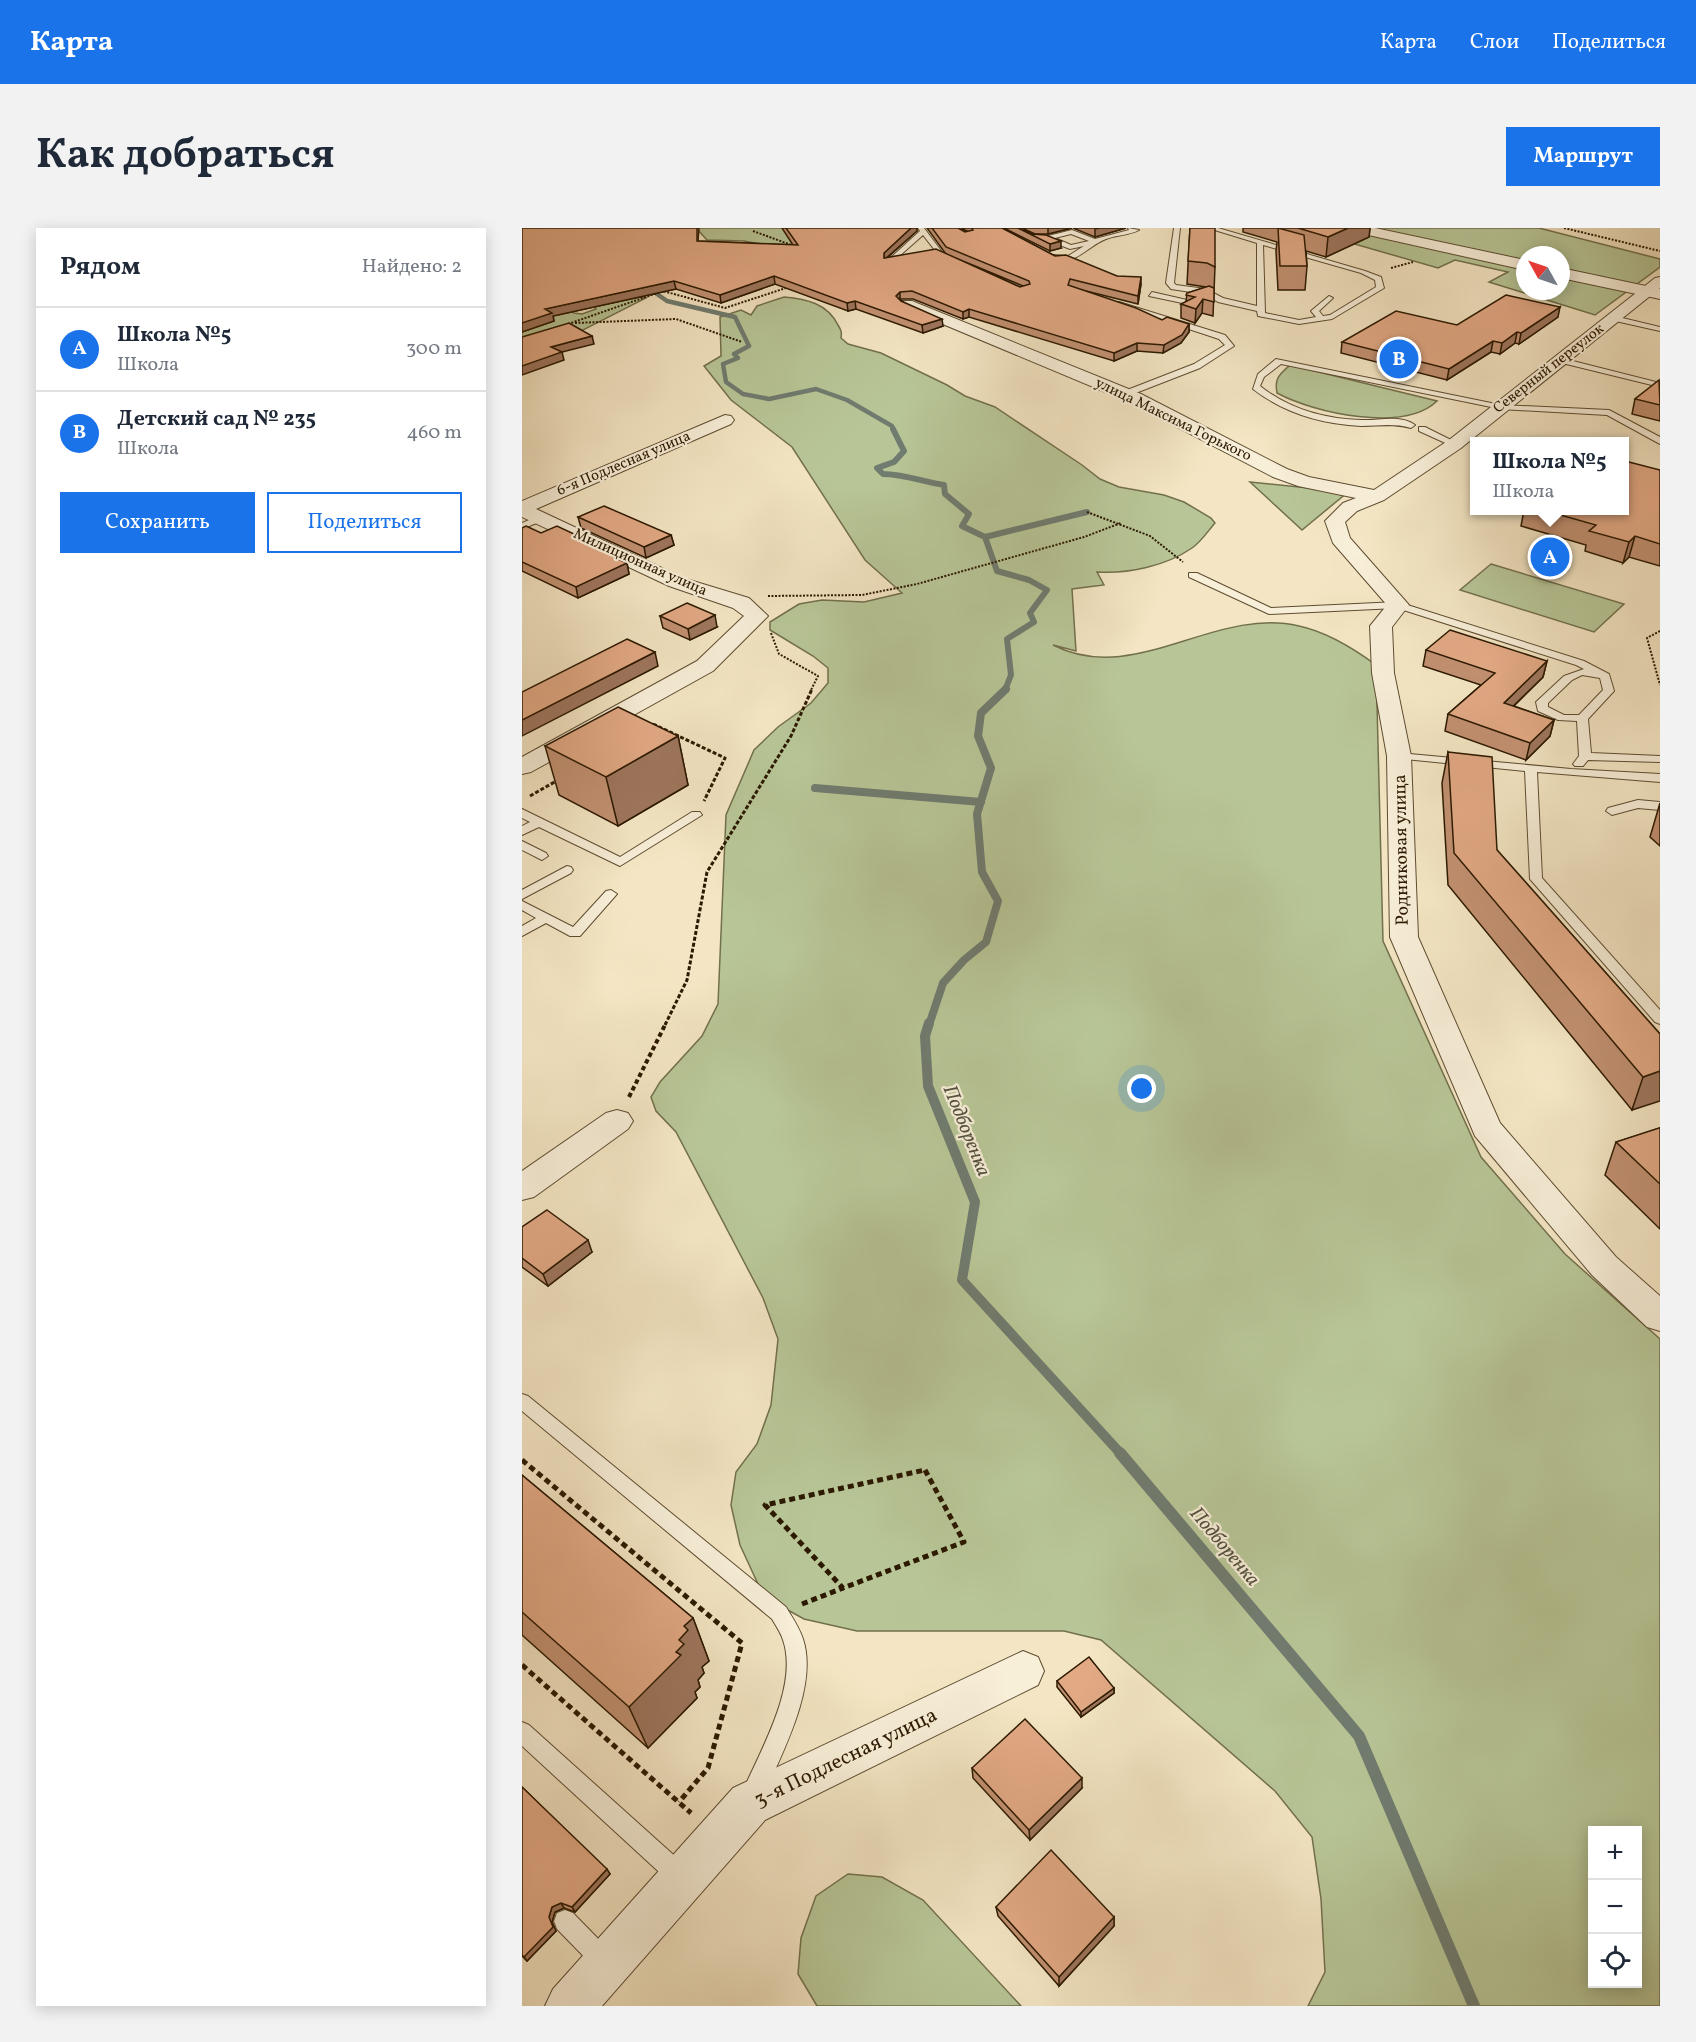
<!DOCTYPE html>
<html lang="ru">
<meta charset="utf-8">
<style>
body{margin:0;font-family:Vollkorn,serif;background:#f2f2f3;color:#1f2937}
.controls{position:absolute;right:18px;bottom:18px;display:grid;overflow:hidden;border-radius:0px;box-shadow:0 3px 15px #0003}
.controls button{width:54px;height:54px;display:grid;place-items:center;padding:0;border:0;border-bottom:2px solid #e0e1e3;background:#fff;color:#1f2937;font:30px sans-serif}
.compass{position:absolute;left:994px;top:18px;width:54px;height:54px;border-radius:50%;background:#fff;box-shadow:0 3px 15px #0003;rotate:310deg}
.you{position:absolute;left:620px;top:861px;width:21px;height:21px;margin:-15px;border:4px solid #fff;border-radius:50%;background:#1a73e8;box-shadow:0 0 0 9px #1a73e833}
.badge{display:grid;place-items:center;width:39px;height:39px;border-radius:50%;background:#1a73e8;color:#fff;font-size:20px;font-weight:700}
.pin{position:absolute;translate:-50% -50%;border:3px solid #fff;box-shadow:0 2px 6px #0006}
.popup{position:absolute;left:948px;top:209px;width:159px;height:78px;box-sizing:border-box;display:grid;place-content:center;border-radius:0px;background:#fff;filter:drop-shadow(0 2px 4px #0005);font-size:20px;white-space:nowrap;color:#747a83}
.popup b{font-size:22px;color:#1f2937}
.popup::after{content:'';position:absolute;left:50%;top:100%;margin-left:-12px;border:12px solid transparent;border-top-color:#fff}
.list{margin:0;padding:0;list-style:none}
h2{display:flex;justify-content:space-between;align-items:center;height:78px;margin:0;padding:0 24px;font-size:26px}
h2 small{font-size:20px;font-weight:400;color:#747a83}
.list li{display:grid;grid-template-columns:39px 1fr auto;gap:18px;align-items:center;box-sizing:border-box;height:84px;padding:0 24px;border-top:2px solid #e0e1e3}
.list b{display:block;font-size:22px;white-space:nowrap}
.list p{margin:0;font-size:20px;white-space:nowrap;color:#747a83}
.list em{font-size:20px;font-style:normal;color:#747a83}
.actions{display:flex;gap:12px;padding:18px 24px}
.actions a{flex:1;padding:14px 0;border:2px solid #1a73e8;border-radius:0px;text-align:center;font-size:21px;color:#1a73e8}
.actions .main{background:#1a73e8;color:#fff}
.icon{flex:none;width:33px;height:33px;fill:none;stroke:currentColor;stroke-width:2;stroke-linecap:round;stroke-linejoin:round}
.map{position:relative;flex:none;width:1138px;height:1778px;overflow:hidden;border-radius:0px}
header{display:flex;align-items:center;gap:36px;box-sizing:border-box;height:84px;padding:0 30px;background:#1a73e8;color:#fff}
header strong{font-size:28px}
nav{display:flex;gap:33px;margin-inline-start:auto;font-size:21px}
.intro{display:flex;align-items:center;justify-content:space-between;box-sizing:border-box;height:144px;padding:0 36px}
h1{margin:0;font-size:42px}
.button{padding:15px 27px;border-radius:0px;background:#1a73e8;color:#fff;font-size:21px;font-weight:700}
main{display:flex;gap:36px;padding:0 36px}
aside{flex:1;background:#fff;border-radius:0px;box-shadow:0 3px 15px #0003}
.map>svg:first-child{display:block}
.green{fill:#b8c697;stroke:#72704c;stroke-width:1.5;fill-rule:evenodd}
.lines{fill:none;stroke-linecap:round;stroke-linejoin:round}
.stream-far4{stroke:#707c70;stroke-width:4.5}
.stream-far3{stroke:#707c70;stroke-width:6}
.stream-far2{stroke:#707c70;stroke-width:8}
.stream-far1{stroke:#707c70;stroke-width:10}
.stream{stroke:#707c70;stroke-width:12}
.service-casing{stroke:#5e4c31;stroke-width:2}
.minor-casing{stroke:#5e4c31;stroke-width:2}
.tertiary-casing{stroke:#5e4c31;stroke-width:2}
.path-far3{stroke:#2c1900;stroke-width:2;stroke-dasharray:2 1.5;stroke-linecap:butt}
.path-far2{stroke:#2c1900;stroke-width:3;stroke-dasharray:4 2;stroke-linecap:butt}
.path-far1{stroke:#2c1900;stroke-width:4;stroke-dasharray:4.5 3;stroke-linecap:butt}
.path{stroke:#2c1900;stroke-width:5;stroke-dasharray:6 4;stroke-linecap:butt}
.service{fill:#f8efd9;fill-rule:evenodd}
.minor{fill:#f8efd9;fill-rule:evenodd}
.tertiary{fill:#f8efd9;fill-rule:evenodd}
.wall{fill:#c29172;stroke:#2c1900;stroke-width:1.5;fill-rule:evenodd}
.shaded-wall{fill:#9e765d;stroke:#2c1900;stroke-width:1.5}
.building{fill:#e2a985;stroke:#2c1900;stroke-width:1.5}
.labels{text-anchor:middle;dominant-baseline:central;stroke-width:4.5;stroke-linejoin:round;paint-order:stroke}
.far-street-label{font-size:15px;fill:#2c1900;stroke:#f8efd9}
.street-label{font-size:18px;fill:#2c1900;stroke:#f8efd9}
.water-label{font-size:20px;font-style:italic;fill:#545341;stroke:#f8efd9}
.near-street-label{font-size:21px;fill:#2c1900;stroke:#f8efd9}
</style>
<header>
<strong>Карта</strong>
<nav><a>Карта</a><a>Слои</a><a>Поделиться</a></nav>
</header>
<div class="intro"><h1>Как добраться</h1><a class="button">Маршрут</a></div>
<main>
<aside>
<h2>Рядом<small>Найдено: 2</small></h2>
<ul class="list">
<li><span class="badge">A</span><div><b>Школа №5</b><p>Школа</p></div><em>300 m</em></li>
<li><span class="badge">B</span><div><b>Детский сад № 235</b><p>Школа</p></div><em>460 m</em></li>
</ul>
<div class="actions"><a class="main">Сохранить</a><a>Поделиться</a></div>
</aside>
<div class="map">
<svg width="1138" height="1778" viewBox="0 0 1138 1778">
<rect width="100%" height="100%" fill="#f4e6c4"/>
<filter id="stains"><feTurbulence type="fractalNoise" baseFrequency=".00333" numOctaves="4"/><feColorMatrix values="0 0 0 0 .2 0 0 0 0 .09 0 0 0 0 .02 0 0 0 .5 -.17"/></filter>
<radialGradient id="worn" r=".72"><stop offset=".6" stop-color="#630" stop-opacity="0"/><stop offset="1" stop-color="#630" stop-opacity=".3"/></radialGradient>
<g class="green">
<polygon points="174,0 341,0 270,22 222,13 185,12"/>
<path d="M777 0H1017L1138 31V39L1073 87 967 54 986 44 933 32 916 40ZM1003 27H1039V63H1003Z"/>
<polygon points="20,52 52,85 60,86 74,81 65,73 111,68 124,70 0,133 0,56"/>
<path d="M262 69C284 71 305 75 316 97 319 102 320 104 319 110L326 116 359 125 425 157 443 168 473 179 560 237 578 251 597 259 642 267 662 274 689 290 693 295C686 303 679 314 670 320 644 338 606 346 575 344L582 357 550 361 554 423 531 417C613 459 692 378 777 398 805 404 831 420 854 437L861 713 959 929 1043 1026 1138 1111V1778H786L803 1744 799 1671 790 1609 753 1563 579 1412 542 1403H335L282 1391 242 1369 218 1317 209 1277 214 1244 235 1216 249 1177 256 1111 241 1070 154 904 134 883 129 869 138 854 180 808 196 776 204 587 232 522 256 499 289 475 306 455V440L291 428 248 402V394L277 376 300 372 342 374 380 365 343 332 270 219 209 172 182 138 199 128 198 89 219 82 229 87 235 78ZM1070 1602H1116V1756H1070Z"/>
<path d="M768 137 915 173C882 205 792 185 755 165 752 150 758 146 768 137Z"/>
<polygon points="728,254 826,264 780,302"/>
<polygon points="969,336 1102,376 1072,404 938,362"/>
<polygon points="326,1646 360,1649 401,1672 499,1778 295,1778 276,1746 279,1710 294,1668"/>
</g>
<g class="lines">
<polyline class="stream-far4" points="125,59 145,73 213,89 227,118 212,126 216,130 201,136 204,154 221,166 247,171 294,161 325,172 370,198 372,203"/>
<g class="stream-far3">
<path d="M371 201 382 223 372 234 355 240 361 246C382 246 401 254 422 257L423 266 447 286 440 298 463 309 475 343 507 352 525 362 508 385 512 394 485 411 489 447 483 462"/>
<polyline points="463,309 565,284"/>
</g>
<g class="stream-far2">
<polyline points="293,560 459,574"/>
<polyline points="407,797 421,755 442,732 464,714 476,673 460,644 455,586 469,540 456,508 459,485 484,461"/>
</g>
<polyline class="stream-far1" points="407,795 403,808 406,858 453,974 440,1052 599,1226"/>
<polyline class="stream" points="598,1225 837,1508 952,1778"/>
<defs>
<g id="service">
<polygon points="396,0 402,0 423,28 434,33 434,35 419,30 401,7 374,31 378,32 378,34 364,36 364,34 398,3"/>
<path d="M489 0H497L513 8H526L550 2 573 11 607 2 606 0 617 2C608 7 595 7 584 11 565 18 550 42 528 29L531 27 546 28 562 18 548 21 525 12 510 11ZM549 6 567 13 549 17 533 10Z"/>
<path d="M652 0H658L652 55 654 57 684 61 701 70 735 78V15L686 0H696L843 43 859 49 862 60 810 91 777 96 736 88 735 83 696 74 686 68 665 76 627 68 630 64 665 72 682 66 649 61 644 55ZM741 17 839 45 853 52 854 59 808 87 801 88 797 83 811 70 807 68 789 83 794 89 777 92 743 85Z"/>
<polygon points="597,74 703,107 712,118 678,140 606,168 600,168 600,164 672,136 703,117 697,111 597,78"/>
<polygon points="1092,88 1138,99 1138,103 1089,92 1088,90"/>
<polygon points="1039,130 1138,155 1138,159 1036,134 1035,132"/>
<path d="M754 131 979 177 1087 182 1138 209V216L1085 187 979 181 759 136 742 149 738 158C767 181 802 191 839 192 856 193 878 186 893 197L889 200C872 195 856 198 839 198 799 196 762 185 731 161L736 146Z"/>
<polygon points="897,199 903,199 937,216 930,218 897,203"/>
<polygon points="19,287 22,288 22,292 0,301 0,295"/>
<path d="M667 345H675L749 380 876 374 1062 433 1087 446 1092 463 1066 491 1069 525 1138 528V534L1066 532 1061 538H1053L1051 536 1057 528 1055 493 1036 492 1016 483 1014 474 1042 448 1062 441 1054 437 875 380 747 386 667 349ZM1060 447 1078 450 1081 462 1057 487H1042L1026 479V475L1050 452Z"/>
<polygon points="877,525 1049,541 1138,546 1138,554 1015,544 1020,650 1138,782 1138,796 1133,794 1008,651 1003,543 873,530 871,528"/>
<polygon points="1116,572 1138,574 1138,582 1116,580 1090,587 1084,583 1086,580"/>
<polygon points="0,581 98,629 170,584 178,584 180,587 98,638 17,599 0,607 0,598 8,594 0,590"/>
<polygon points="0,613 24,625 26,628 20,632 0,622"/>
<polygon points="45,638 49,639 51,642 49,645 0,671 0,662"/>
<polygon points="89,662 95,666 58,708 48,708 24,695 0,708 0,698 14,690 0,682 0,673 51,699 84,663"/>
<path d="M0 1166 6 1168 264 1379C270 1389 277 1399 281 1411 297 1459 258 1529 239 1573L231 1576 223 1573 220 1565C238 1523 277 1458 261 1412 259 1405 254 1398 250 1391L0 1183Z"/>
<polygon points="0,1494 7,1497 165,1639 168,1647 165,1655 157,1658 149,1655 0,1518"/>
<polygon points="43,1682 51,1685 91,1726 94,1734 91,1742 83,1745 75,1742 35,1701 32,1693 35,1685"/>
</g>
<g id="minor">
<polygon points="1138,49 1138,60 939,220 862,272 835,283 823,294 828,310 887,377 870,399 872,445 889,528 896,709 978,895 1094,1029 1138,1068 1138,1103 1125,1099 1070,1047 953,908 868,709 865,528 850,445 848,398 865,377 811,315 803,293 821,275 834,270 776,258 751,249 607,174 380,79 377,76 380,73 390,73 619,166 765,241 787,249 852,262 927,212 1133,50"/>
<polygon points="203,187 209,188 212,192 209,196 14,281 161,350 227,370 246,388 191,443 9,544 0,546 0,529 175,433 222,388 211,380 147,358 0,289 0,273"/>
<polygon points="95,882 106,885 111,893 106,901 12,969 0,972 0,943 84,885"/>
<polygon points="501,1423 516,1429 522,1443 516,1457 243,1592 80,1778 23,1778 31,1761 211,1560"/>
</g>
<g id="tertiary">
<polygon points="826,0 853,0 1003,32 1003,42 833,4"/>
<polygon points="1039,40 1138,61 1138,71 1039,50"/>
</g>
</defs>
<use href="#service" class="service-casing"/>
<use href="#minor" class="minor-casing"/>
<use href="#tertiary" class="tertiary-casing"/>
<g class="path-far3">
<polyline points="1042,0 1138,23"/>
<polyline points="231,3 272,18"/>
<polyline points="869,40 891,34"/>
<polyline points="53,95 154,91 220,114"/>
<polyline points="46,96 141,63 203,80 267,59"/>
<polyline points="565,284 628,308 661,334"/>
<polyline points="246,368 340,367 395,356 562,309 599,295"/>
<polyline points="1138,403 1125,410 1138,457"/>
<polyline points="249,405 257,426 296,448 289,462"/>
</g>
<g class="path-far2">
<polyline points="131,496 203,530 182,573"/>
<polyline points="8,568 36,552"/>
<polyline points="143,797 165,752 185,644 269,508 290,461"/>
</g>
<polyline class="path-far1" points="107,869 144,795"/>
<g class="path">
<polyline points="0,1232 220,1415 186,1540 157,1574"/>
<polygon points="403,1242 442,1314 321,1360 243,1277"/>
<polyline points="280,1376 321,1360"/>
<polyline points="0,1437 169,1585"/>
</g>
<use href="#service" class="service"/>
<use href="#minor" class="minor"/>
<use href="#tertiary" class="tertiary"/>
</g>
<g class="wall">
<path d="M0 0H177L176 13 271 17 260 0H395V3L365 30 424 26 405 0H436L443 4 445 3 439 0H480L533 28 619 56 616 76 556 61 640 92 667 96V104L659 115 641 125 615 123 592 133 447 89 441 91 391 71H378V72L421 98 401 105 334 81 326 83 253 56 199 75 154 61 31 88 32 93 0 104ZM433 30 453 38 501 58 498 59Z"/>
<polygon points="482,0 500,0 509,6 539,20 528,23"/>
<polygon points="500,0 550,0 526,6 513,6"/>
<polygon points="551,0 604,0 573,9"/>
<polygon points="668,0 693,39 691,88 680,85 673,95 659,90 659,76 664,74 665,65 684,59 665,56"/>
<polygon points="721,0 848,0 847,9 804,29 784,23 785,38 783,62 756,62 754,23 755,14 721,4"/>
<polygon points="1036,89 997,116 993,115 978,126 969,124 925,152 819,125 820,114"/>
<polygon points="1138,153 1138,193 1110,186 1113,171"/>
<polygon points="1138,242 1138,338 1107,329 1101,335 1063,323 1064,317 999,298 1002,282 1103,282"/>
<polygon points="56,289 149,307 152,317 124,330 59,300"/>
<polygon points="0,300 19,305 105,335 107,346 56,370 0,343"/>
<polygon points="138,388 195,399 168,412 141,400"/>
<polygon points="904,422 1025,433 1021,449 992,478 1032,492 1028,508 1004,532 923,503 926,486 959,457 901,438"/>
<polygon points="156,508 166,557 96,598 37,567 23,518"/>
<polygon points="926,524 975,622 1138,806 1110,882 926,657 920,555"/>
<polygon points="1138,575 1138,618 1128,609"/>
<polygon points="1138,900 1138,1001 1083,947 1094,914"/>
<polygon points="0,999 70,1024 26,1058 0,1039"/>
<polygon points="0,1247 171,1390 187,1433 180,1439 182,1445 176,1452 178,1459 173,1464 175,1470 126,1520 0,1407"/>
<polygon points="535,1453 592,1460 592,1465 559,1489 535,1459"/>
<polygon points="450,1540 560,1560 508,1612 451,1550"/>
<polygon points="0,1559 88,1646 53,1684 42,1680 33,1684 30,1694 34,1703 5,1733 0,1728"/>
<polygon points="474,1679 592,1689 592,1698 537,1758 476,1688"/>
</g>
<g class="shaded-wall">
<polygon points="389,0 395,0 395,3 362,32 362,25"/>
<polygon points="526,0 550,0 526,6"/>
<polygon points="578,0 604,0 573,9 573,1"/>
<polygon points="826,0 848,0 847,9 804,29 806,9"/>
<polygon points="539,13 539,20 528,23 528,16"/>
<polygon points="252,48 253,56 199,75 198,67"/>
<polygon points="619,49 619,56 616,76 616,68"/>
<polygon points="152,53 154,61 31,88 32,93 0,104 0,95 23,81"/>
<polygon points="378,64 378,71 375,76 374,68"/>
<polygon points="681,71 680,85 673,95 674,81"/>
<polygon points="333,73 334,81 326,83 325,75"/>
<polygon points="1038,79 1036,89 997,116 999,105"/>
<polygon points="447,81 447,89 441,91 441,84"/>
<polygon points="420,91 421,98 401,105 400,97"/>
<polygon points="667,96 667,104 659,115 641,125 642,117"/>
<polygon points="995,104 993,115 978,126 980,115"/>
<polygon points="70,108 72,116 40,124 42,132 0,147 0,138 29,119"/>
<polygon points="971,113 969,124 925,152 927,141"/>
<polygon points="615,115 615,123 592,133 592,125"/>
<polygon points="149,307 152,317 124,330 122,319"/>
<polygon points="1113,308 1107,329 1101,335 1107,314"/>
<polygon points="101,329 102,336 105,335 107,346 56,370 54,359"/>
<polygon points="193,387 195,399 168,412 166,401"/>
<polygon points="133,424 136,438 0,508 0,492"/>
<polygon points="1025,433 1021,449 978,491 982,475"/>
<polygon points="1032,492 1028,508 1004,532 1008,515"/>
<polygon points="156,508 166,557 96,598 84,549"/>
<polygon points="1138,843 1138,873 1110,882 1121,849"/>
<polygon points="66,1012 70,1024 26,1058 21,1046"/>
<polygon points="171,1390 187,1433 180,1439 182,1445 176,1452 178,1459 173,1464 175,1470 126,1520 107,1479 154,1424 157,1412 162,1398"/>
<polygon points="592,1460 592,1465 559,1489 559,1484"/>
<polygon points="560,1550 560,1560 508,1612 507,1602"/>
<polygon points="85,1641 88,1646 53,1684 50,1679"/>
<polygon points="39,1675 42,1680 33,1684 30,1694 34,1703 5,1733 2,1729 27,1689 30,1679"/>
<polygon points="592,1689 592,1698 537,1758 537,1749"/>
</g>
<g class="building">
<polygon points="0,0 175,0 175,13 276,17 264,0 389,0 362,25 362,30 414,21 498,59 508,56 507,53 424,19 410,0 436,0 443,4 451,2 450,0 480,0 533,28 544,27 595,48 619,49 616,68 548,51 546,57 614,80 640,92 645,89 667,96 660,107 642,117 615,115 592,125 447,81 441,84 390,63 378,64 374,68 379,73 420,91 400,97 333,73 325,75 252,48 198,67 152,53 23,81 30,85 0,95"/>
<polygon points="496,0 500,0 509,6 524,7 539,13 528,16"/>
<polygon points="668,0 693,0 693,39 685,35 666,33"/>
<polygon points="756,0 782,7 785,38 758,38"/>
<polygon points="776,0 826,0 806,9"/>
<polygon points="687,58 692,60 692,74 681,71 674,81 659,76 673,69 664,67 665,65"/>
<polygon points="984,67 1038,79 999,105 995,104 980,115 971,113 927,141 820,114 874,83 935,97"/>
<polygon points="47,95 70,108 29,119 40,124 0,138 0,109"/>
<polygon points="1137,152 1138,177 1113,171"/>
<polygon points="1103,233 1138,242 1138,316 1113,308 1107,314 1067,303 1074,297 1021,282 1103,282"/>
<polygon points="82,278 149,307 122,319 56,289"/>
<polygon points="4,298 19,305 35,298 101,329 96,331 105,335 54,359 0,334 0,300"/>
<polygon points="165,375 193,387 166,401 138,388"/>
<polygon points="928,402 1025,433 982,475 1032,492 1008,515 926,486 973,445 904,422"/>
<polygon points="105,411 133,424 0,492 0,464"/>
<polygon points="96,479 156,508 84,549 23,518"/>
<polygon points="926,524 970,529 975,622 1138,806 1138,843 1121,849 932,625"/>
<polygon points="1137,900 1138,900 1138,956 1094,914"/>
<polygon points="25,982 66,1012 21,1046 0,1030 0,999"/>
<polygon points="0,1247 171,1390 162,1398 166,1402 157,1412 162,1416 154,1424 159,1427 107,1479 0,1384"/>
<polygon points="567,1429 592,1460 559,1484 535,1453"/>
<polygon points="503,1491 560,1550 507,1602 450,1540"/>
<polygon points="0,1559 85,1641 50,1679 39,1675 30,1679 27,1689 31,1699 2,1729 0,1727"/>
<polygon points="529,1622 592,1689 537,1749 474,1679"/>
</g>
<g class="labels">
<g class="far-street-label">
<text transform="translate(1027 141) rotate(-38)">Северный переулок</text>
<text transform="translate(651 192) rotate(26)">улица Максима Горького</text>
<text transform="translate(102 236) rotate(-23)">6-я Подлесная улица</text>
<text transform="translate(118 335) rotate(24)">Милиционная улица</text>
</g>
<g class="street-label">
<text transform="translate(880 622) rotate(-91)">Родниковая улица</text>
</g>
<g class="water-label">
<text transform="translate(444 903) rotate(68)">Подборенка</text>
<text transform="translate(702 1319) rotate(50)">Подборенка</text>
</g>
<g class="near-street-label">
<text transform="translate(324 1530) rotate(-26)">3-я Подлесная улица</text>
</g>
</g>
<rect width="100%" height="100%" filter="url(#stains)"/>
<rect width="100%" height="100%" fill="url(#worn)"/>
</svg>
<div class="controls">
<button>+</button>
<button>−</button>
<button><svg class="icon" aria-label="locate" viewBox="0 0 24 24"><circle cx="12" cy="12" r="6"/><path d="M12 2v4M12 18v4M2 12h4M18 12h4"/></svg></button>
</div>
<svg class="compass" viewBox="-18 -18 36 36"><path d="M0-13l5 13h-10z" fill="#e53935"/><path d="M0 13l5-13h-10z" fill="#747a83"/></svg>
<div class="you"></div>
<div class="pin badge" style="left:1028px;top:329px">A</div>
<div class="popup"><b>Школа №5</b>Школа</div>
<div class="pin badge" style="left:877px;top:131px">B</div>
</div>
</main>
